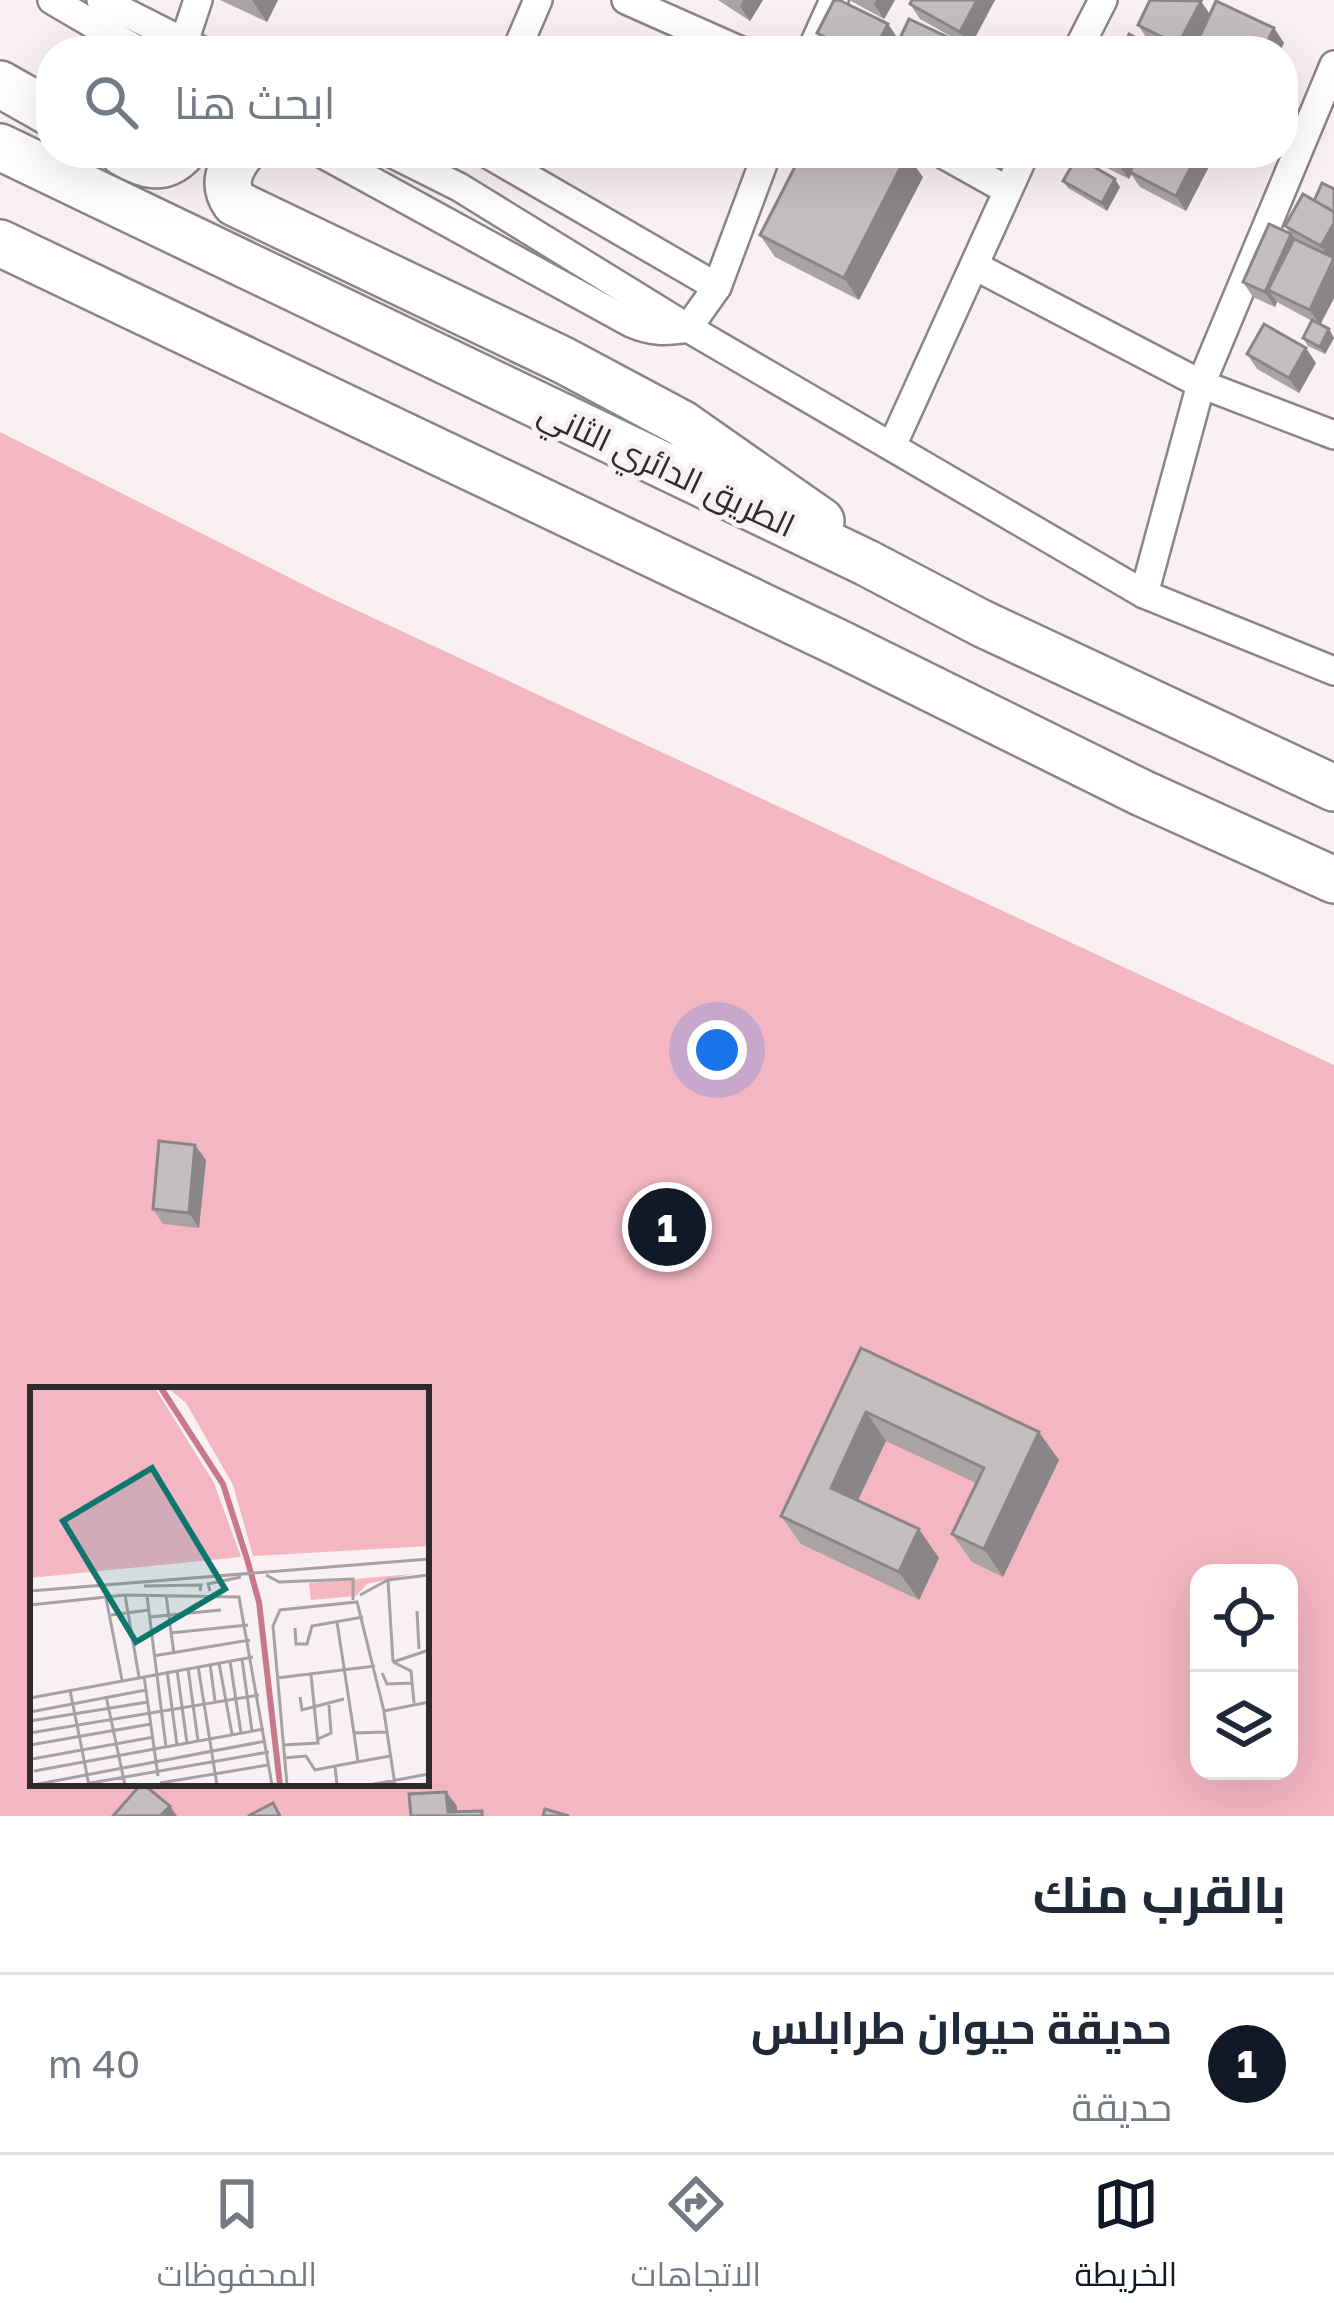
<!DOCTYPE html>
<html lang="ar">
<meta charset="utf-8">
<style>
body{margin:0;font-family:"Golos Text",Cairo,sans-serif;background:#f2f2f3;color:#1f2937;direction:rtl}
.controls{position:absolute;right:36px;bottom:36px;display:grid;overflow:hidden;border-radius:24px;box-shadow:0 12px 48px #0002}
.controls button{width:108px;height:108px;display:grid;place-items:center;padding:0;border:0;border-bottom:3px solid #e0e1e3;background:#fff;color:#1f2937;font:60px sans-serif}
.you{position:absolute;left:717px;top:1050px;width:42px;height:42px;margin:-30px;border:9px solid #fff;border-radius:50%;background:#1a73e8;box-shadow:0 0 0 18px #1a73e833}
.badge{display:grid;place-items:center;width:78px;height:78px;border-radius:50%;background:#111827;color:#fff;font-size:39px;font-weight:700}
.pin{position:absolute;translate:-50% -50%;border:6px solid #fff;box-shadow:0 3px 12px #0006}
.list{margin:0;padding:0;list-style:none}
h2{display:flex;justify-content:space-between;align-items:center;height:156px;margin:0;padding:0 48px;font-size:51px}
h2 small{font-size:39px;font-weight:400;color:#747a83}
.list li{display:grid;grid-template-columns:78px 1fr auto;gap:36px;align-items:center;box-sizing:border-box;height:180px;padding:0 48px;border-top:3px solid #e0e1e3}
.list b{display:block;font-size:45px;white-space:nowrap}
.list p{margin:0;font-size:39px;white-space:nowrap;color:#747a83}
.list em{font-size:39px;font-style:normal;color:#747a83}
.icon{flex:none;width:66px;height:66px;fill:none;stroke:currentColor;stroke-width:2;stroke-linecap:round;stroke-linejoin:round}
.map{position:relative;flex:none;width:1334px;height:1816px;overflow:hidden;direction:ltr}
.search{position:absolute;background:#fff;box-shadow:0 12px 48px #0002;left:36px;right:36px;top:36px;height:132px;display:flex;align-items:center;gap:30px;box-sizing:border-box;padding:0 42px;border-radius:48px;color:#747a83;font-size:45px}
.sheet{height:336px;background:#fff}
nav{display:flex;justify-content:space-around;align-items:center;box-sizing:border-box;height:168px;border-top:3px solid #e0e1e3;background:#fff;font-size:33px;color:#747a83}
nav a{display:grid;justify-items:center;gap:6px}
nav .on{color:#111827}
.map>svg:first-child{display:block}
.green{fill:#f4b6c3;fill-rule:evenodd}
.lines{fill:none;stroke-linecap:round;stroke-linejoin:round}
.minor-casing{stroke:#8c8586;stroke-width:32}
.trunk-casing{stroke:#8c8586;stroke-width:50}
.minor{stroke:#fff;stroke-width:27}
.trunk{stroke:#fff;stroke-width:45}
.wall{fill:#a9a3a4}
.shaded-wall{fill:#8a8586}
.building{fill:#c5bebf;stroke:#8a8586;stroke-width:3}
.labels{text-anchor:middle;dominant-baseline:central;stroke-width:10;stroke-linejoin:round;paint-order:stroke}
.street-label{font-size:33px;fill:#2e2b2c;stroke:#f8f0f2}
.inset-river{fill:none;stroke:#c7798b;stroke-width:6}
.inset-road{fill:none;stroke:#a7a1a3;stroke-width:3}
.view{fill:#0f766e;fill-opacity:0.15;stroke:#0f766e;stroke-width:6}
.inset-edge{fill:none;stroke:#2e2b2c;stroke-width:6}
</style>
<div class="map">
<svg width="1334" height="1816" viewBox="0 0 1334 1816">
<rect width="100%" height="100%" fill="#f8f0f2"/>
<path class="green" d="M0 432 326 596 1334 1065V1816H0ZM33 1390H426V1783H33ZM1199 1573H1289V1771H1199Z"/>
<g class="lines">
<defs>
<g id="minor">
<polyline points="52,0 139,51"/>
<polyline points="101,0 202,51"/>
<polyline points="626,0 741,51"/>
<polyline points="181,51 198,0"/>
<polyline points="516,51 538,0"/>
<polyline points="811,51 834,0"/>
<polyline points="1077,51 1103,0"/>
<path d="M321 153 631 323C651 332 666 332 688 328L717 287 767 153"/>
<polyline points="391,153 459,187 688,328 1144,594 1334,671"/>
<polyline points="486,153 717,287"/>
<polyline points="941,153 1007,190"/>
<polyline points="975,266 1201,384 1334,435"/>
<polyline points="892,446 1025,153"/>
<polyline points="1144,594 1201,384 1334,65"/>
</g>
<g id="trunk">
<polyline points="0,84 51,113"/>
<polyline points="0,147 867,563 981,623 1334,788"/>
<path d="M123 153C144 165 162 172 181 153"/>
<path d="M241 153C228 170 223 186 235 203L563 360 681 423 821 521"/>
<polyline points="0,243 841,644 1142,793 1334,880"/>
</g>
</defs>
<use href="#minor" class="minor-casing"/>
<use href="#trunk" class="trunk-casing"/>
<use href="#minor" class="minor"/>
<use href="#trunk" class="trunk"/>
</g>
<g class="wall">
<polygon points="220,0 278,0 267,22"/>
<polygon points="718,0 763,0 750,21"/>
<polygon points="849,0 895,0 884,19"/>
<polygon points="995,0 970,47 920,19 910,4"/>
<polygon points="1210,14 1274,28 1284,43 1280,51 1170,51 1148,40 1138,25"/>
<polygon points="888,24 898,39 892,51 832,51 827,48 817,33"/>
<polygon points="1069,153 1080,153 1077,157 1120,187 1107,211 1068,188 1063,181 1076,158"/>
<polygon points="1086,153 1216,153 1186,211 1140,187 1131,174 1129,179 1091,160"/>
<polygon points="923,177 859,300 775,257 760,235"/>
<polygon points="1334,189 1334,298 1320,325 1329,329 1334,338 1325,354 1308,346 1303,338 1312,321 1277,302 1275,307 1253,297 1243,282 1290,233 1285,226 1314,201"/>
<polygon points="1247,354 1316,363 1299,393 1257,369"/>
<polygon points="206,1160 199,1228 163,1224 153,1209"/>
<polygon points="861,1348 1059,1460 1003,1577 972,1562 952,1534 976,1483 886,1441 858,1501 939,1558 919,1600 801,1544 781,1516"/>
</g>
<g class="shaded-wall">
<polygon points="252,0 278,0 267,22"/>
<polygon points="743,0 763,0 750,21 740,6"/>
<polygon points="876,0 895,0 884,19 874,4"/>
<polygon points="977,0 995,0 970,47 960,32"/>
<polygon points="1201,1 1211,16 1193,51 1182,51 1178,45"/>
<polygon points="888,24 898,39 892,51 874,51"/>
<polygon points="1274,28 1284,43 1280,51 1263,51"/>
<polygon points="956,41 963,51 951,51"/>
<polygon points="1124,153 1142,153 1129,179 1118,164"/>
<polygon points="1198,153 1216,153 1186,211 1176,196"/>
<polygon points="907,155 923,177 859,300 844,278"/>
<polygon points="1115,179 1120,187 1107,211 1102,203"/>
<polygon points="1334,223 1334,256 1331,261 1321,246"/>
<polygon points="1291,234 1302,249 1268,290 1277,302 1275,307 1265,292"/>
<polygon points="1334,262 1334,298 1320,325 1310,310"/>
<polygon points="1329,329 1334,338 1325,354 1320,347"/>
<polygon points="1306,348 1316,363 1299,393 1289,378"/>
<polygon points="195,1145 206,1160 199,1228 189,1213"/>
<polygon points="866,1412 886,1441 850,1516 831,1488"/>
<polygon points="1039,1432 1059,1460 1003,1577 984,1549"/>
<polygon points="919,1529 939,1558 919,1600 899,1572"/>
<polygon points="446,1792 457,1806 457,1816 448,1812"/>
<polygon points="170,1806 177,1816 160,1816"/>
</g>
<g class="building">
<polygon points="834,0 839,0 888,24 874,51 852,51 817,33"/>
<polygon points="912,0 977,0 960,32 910,4"/>
<polygon points="1150,0 1201,1 1178,45 1138,25"/>
<polygon points="1216,1 1274,28 1263,51 1193,51"/>
<polygon points="909,19 956,41 951,51 894,51"/>
<polygon points="1129,34 1162,51 1121,51"/>
<polygon points="802,153 903,153 907,155 844,278 760,235"/>
<polygon points="1096,153 1124,153 1118,164"/>
<polygon points="1139,153 1198,153 1176,196 1130,172"/>
<polygon points="1077,157 1115,179 1102,203 1063,181"/>
<polygon points="1322,183 1334,189 1334,212 1314,201"/>
<polygon points="1303,194 1334,212 1334,223 1321,246 1285,226"/>
<polygon points="1269,224 1291,234 1265,292 1243,282"/>
<polygon points="1294,239 1334,258 1310,310 1268,290"/>
<polygon points="1312,320 1329,329 1320,347 1303,338"/>
<polygon points="1264,324 1306,348 1289,378 1247,354"/>
<polygon points="159,1141 195,1145 189,1213 153,1209"/>
<polygon points="861,1348 1039,1432 984,1549 952,1534 984,1468 866,1412 831,1488 919,1529 899,1572 781,1516"/>
<polygon points="142,1783 170,1806 160,1816 113,1816"/>
<polygon points="446,1792 448,1812 482,1811 482,1816 411,1816 409,1794"/>
<polygon points="273,1803 280,1816 248,1816"/>
<polygon points="545,1809 569,1816 543,1816"/>
</g>
<g class="labels">
<g class="street-label">
<text transform="translate(667 468) rotate(25)">الطريق الدائري الثاني</text>
</g>
</g>
<g transform="translate(30 1387)">
<rect width="399" height="399" fill="#f8f0f2"/>
<path d="M0 1H125L184 96 211 170 0 191ZM138 1H399V159L223 169 203 98 156 16ZM382 187 337 197 326 209 281 213 279 196Z" fill="#f4b6c3"/>
<path class="inset-river" d="M131 1 193 97 217 172 229 215 250 398"/>
<path class="inset-road" d="M236 188 249 195 323 192V213M358 193 363 275M114 199 171 198 170 204M0 204 399 172M180 204 178 197 211 190M95 208 109 290M136 208 144 267M330 208 358 193 399 188M117 209 136 360M76 211 92 293M0 218 95 208 209 210 242 398M387 224 389 262M81 228 119 223M120 230 191 223M307 235 324 346M265 241 266 257H277L282 239 333 230M140 246 218 238M123 269 220 253M212 272 222 344M200 274 211 346M363 275 381 284 384 316M363 275 399 263M189 276 202 347M180 277 185 314M168 279 187 398M158 281 168 354M147 283 157 356M137 284 147 358M352 286 357 297 383 296M114 289 128 389M247 291 345 279M40 303 59 398M76 309 95 398M270 310 272 323 314 312M0 311 223 270M0 325 116 303M354 325 365 398M0 334 118 315M0 346 229 308M288 352 301 346 299 318M0 358 121 337M253 358 288 356 281 288M254 371 276 369 285 383 305 379 307 398M2 372 124 350M328 375 324 346 357 345M305 379 360 369M4 384 234 342M130 396 238 378M3 398 236 354M49 398 239 365M257 398 243 239 250 223 327 215 354 324 399 315M339 398 399 387"/>
<path class="view" d="M122 81 195 202 106 255 33 134Z"/>
<rect width="399" height="399" class="inset-edge"/>
</g>
</svg>
<div class="controls">
<button><svg class="icon" aria-label="locate" viewBox="0 0 24 24"><circle cx="12" cy="12" r="6"/><path d="M12 2v4M12 18v4M2 12h4M18 12h4"/></svg></button>
<button><svg class="icon" aria-label="layers" viewBox="0 0 24 24"><path d="M12 4l9 5-9 5-9-5zM3 14l9 5 9-5"/></svg></button>
</div>
<div class="you"></div>
<div class="pin badge" style="left:667px;top:1227px">1</div>
<div class="search"><svg class="icon" aria-label="search" viewBox="0 0 24 24"><circle cx="10" cy="10" r="6"/><path d="M15 15l6 6"/></svg>ابحث هنا</div>
</div>
<section class="sheet">
<h2>بالقرب منك<small></small></h2>
<ul class="list">
<li><span class="badge">1</span><div><b>حديقة حيوان طرابلس</b><p>حديقة</p></div><em>40 m</em></li>
</ul>
</section>
<nav>
<a class="on"><svg class="icon" aria-label="map" viewBox="0 0 24 24"><path d="M3 6l6-2 6 2 6-2v14l-6 2-6-2-6 2zM9 4v14M15 6v14"/></svg>الخريطة</a>
<a><svg class="icon" aria-label="directions" viewBox="0 0 24 24"><path d="M12 3l9 9-9 9-9-9zM9 14v-3h6M13 9l2 2-2 2"/></svg>الاتجاهات</a>
<a><svg class="icon" aria-label="saved" viewBox="0 0 24 24"><path d="M7 4h10v16l-5-4-5 4z"/></svg>المحفوظات</a>
</nav>
